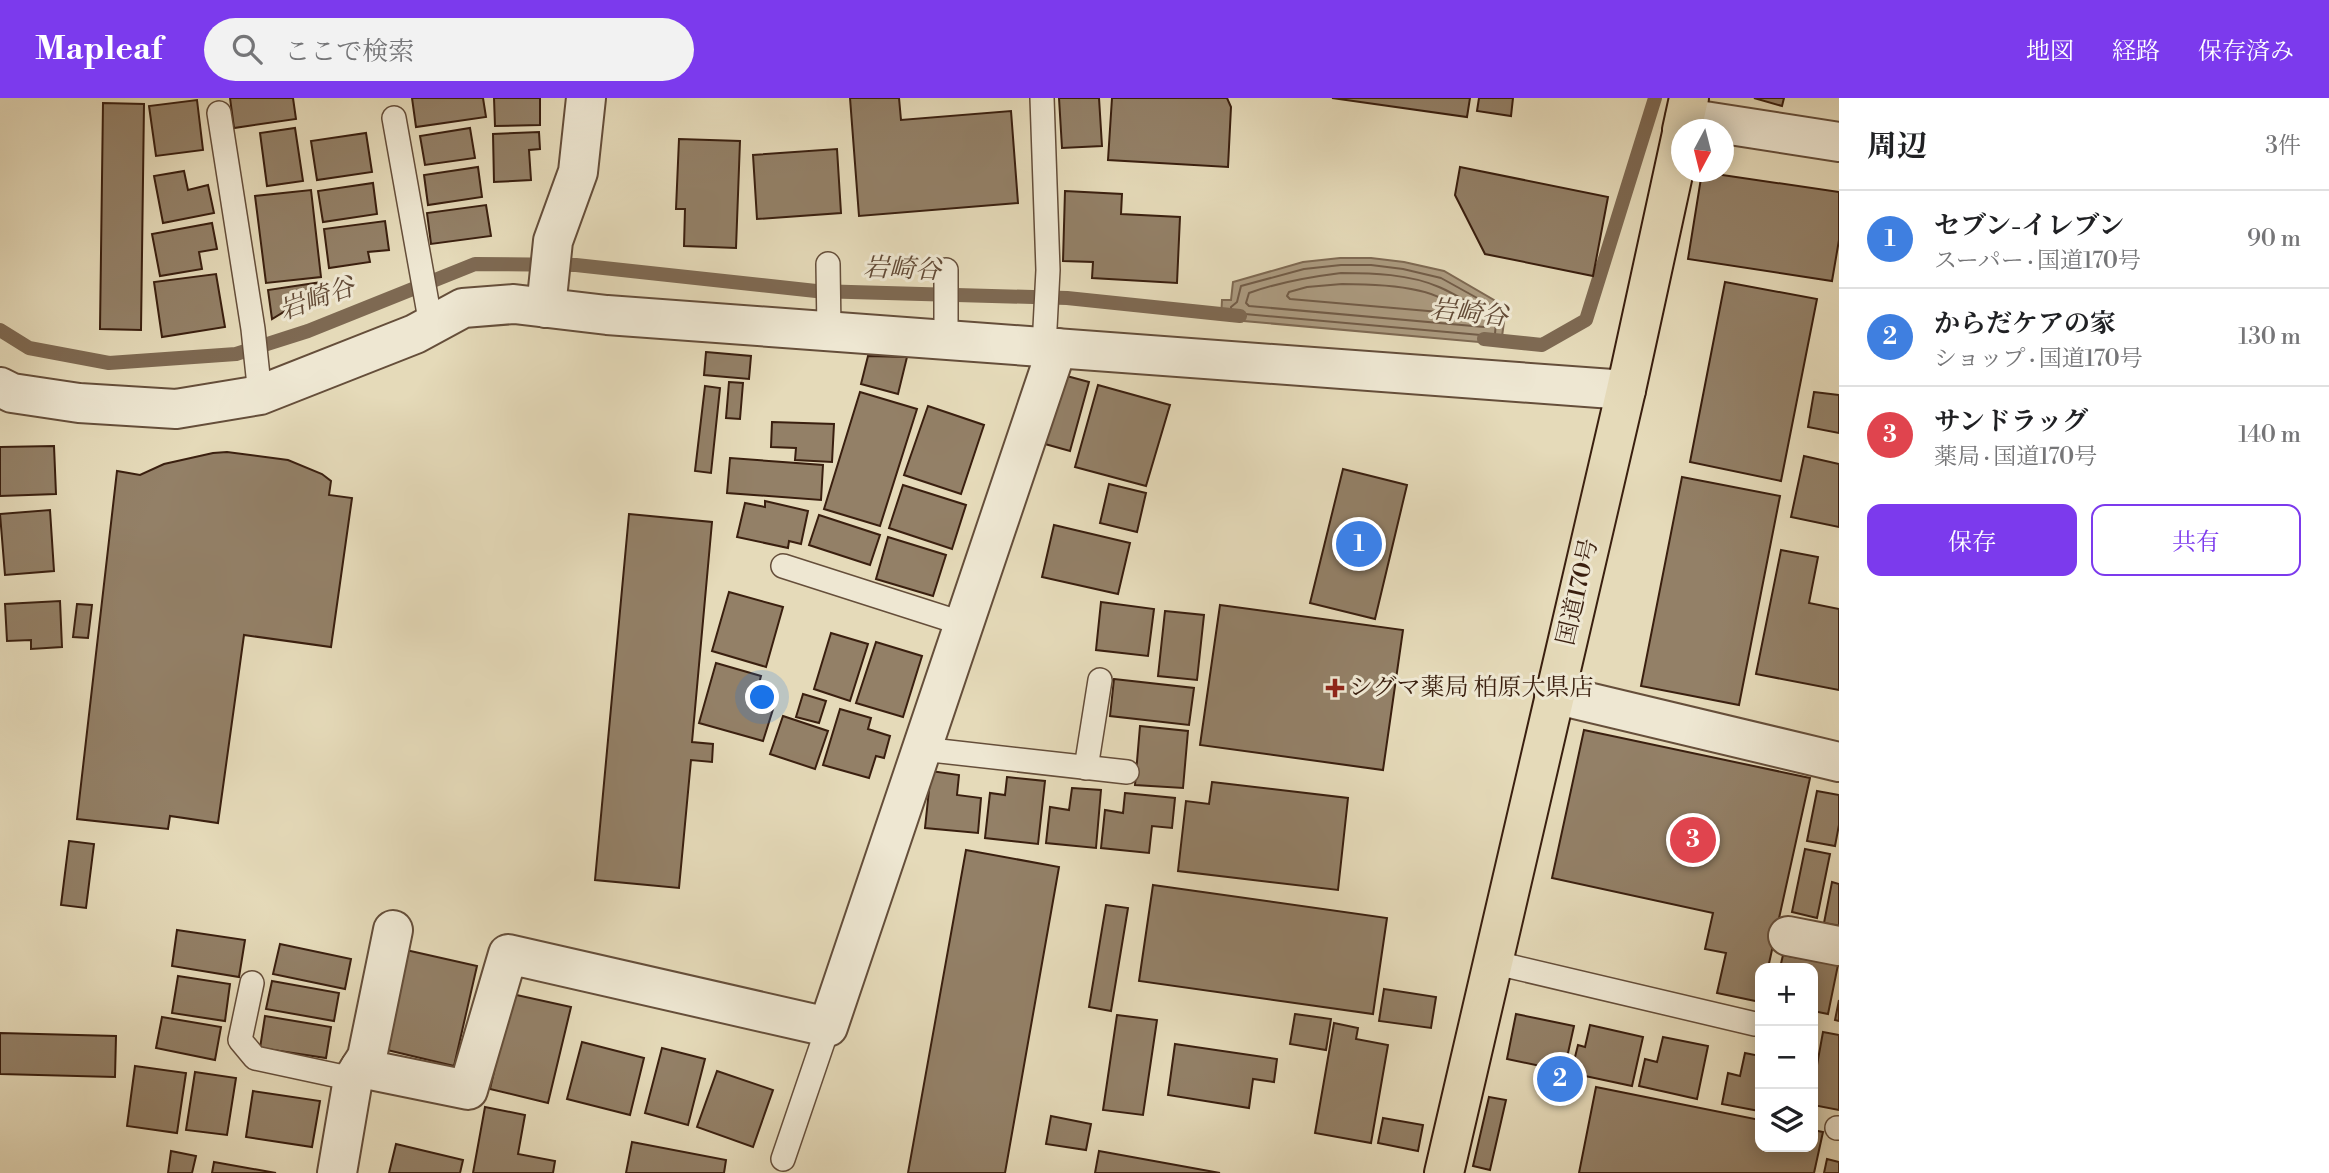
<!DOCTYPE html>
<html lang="ja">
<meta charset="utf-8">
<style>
body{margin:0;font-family:"Libre Bodoni","Noto Serif JP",serif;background:#f2f2f2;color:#202124}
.controls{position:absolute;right:21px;bottom:21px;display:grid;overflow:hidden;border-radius:14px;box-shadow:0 4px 18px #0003}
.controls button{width:63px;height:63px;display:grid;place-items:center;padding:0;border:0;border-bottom:2px solid #e0e0e0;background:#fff;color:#202124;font:35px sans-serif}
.compass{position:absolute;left:1671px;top:21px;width:63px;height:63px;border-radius:50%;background:#fff;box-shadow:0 4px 18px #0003;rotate:187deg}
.you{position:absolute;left:763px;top:600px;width:24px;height:24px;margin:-18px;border:5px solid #fff;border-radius:50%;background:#1a73e8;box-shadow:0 0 0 10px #1a73e833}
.badge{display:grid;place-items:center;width:46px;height:46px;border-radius:50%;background:#7c3aed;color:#fff;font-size:23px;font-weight:700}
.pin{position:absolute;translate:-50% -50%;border:4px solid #fff;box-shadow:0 2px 7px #0006}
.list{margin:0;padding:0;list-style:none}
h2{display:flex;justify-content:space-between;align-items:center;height:91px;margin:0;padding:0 28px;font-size:30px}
h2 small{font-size:23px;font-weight:400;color:#757577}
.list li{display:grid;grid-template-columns:46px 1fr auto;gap:21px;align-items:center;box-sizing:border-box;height:98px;padding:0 28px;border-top:2px solid #e0e0e0}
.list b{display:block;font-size:26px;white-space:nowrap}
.list p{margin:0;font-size:23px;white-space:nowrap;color:#757577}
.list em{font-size:23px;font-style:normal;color:#757577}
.actions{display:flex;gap:14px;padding:21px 28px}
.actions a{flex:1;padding:16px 0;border:2px solid #7c3aed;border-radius:14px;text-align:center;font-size:24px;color:#7c3aed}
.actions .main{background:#7c3aed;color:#fff}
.icon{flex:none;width:38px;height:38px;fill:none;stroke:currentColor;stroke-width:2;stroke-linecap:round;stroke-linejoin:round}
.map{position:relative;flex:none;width:1839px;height:1075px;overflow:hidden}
header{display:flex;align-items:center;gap:42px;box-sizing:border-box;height:98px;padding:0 35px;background:#7c3aed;color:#fff}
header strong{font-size:33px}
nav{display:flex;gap:38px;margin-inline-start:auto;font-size:24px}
.search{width:490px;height:63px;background:#f2f2f2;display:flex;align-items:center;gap:18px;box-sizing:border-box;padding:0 24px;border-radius:38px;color:#757577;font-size:26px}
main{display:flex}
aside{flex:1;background:#fff}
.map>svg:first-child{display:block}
.water{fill:#ab9a7f;stroke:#7e6952;stroke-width:2}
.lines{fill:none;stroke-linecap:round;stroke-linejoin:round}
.shore{stroke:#725c47;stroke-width:2}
.stream{stroke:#7e6952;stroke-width:14}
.building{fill:#938067;stroke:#3a1f0f;stroke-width:2}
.service-casing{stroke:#654e3a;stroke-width:26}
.minor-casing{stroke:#654e3a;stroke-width:42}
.tertiary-casing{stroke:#654e3a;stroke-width:42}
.trunk-casing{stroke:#3a1f0f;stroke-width:42}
.service{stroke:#eee7d2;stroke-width:23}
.minor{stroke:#eee7d2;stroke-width:38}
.tertiary{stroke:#eee7d2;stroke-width:38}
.trunk{stroke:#e5dab9;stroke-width:38}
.poi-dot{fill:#8f2418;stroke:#eee7d2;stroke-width:2.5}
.labels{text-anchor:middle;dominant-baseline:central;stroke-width:6;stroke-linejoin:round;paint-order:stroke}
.street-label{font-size:24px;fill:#3a1f0f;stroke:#eee7d2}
.poi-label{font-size:24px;fill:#3a1f0f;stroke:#eee7d2;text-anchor:start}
.water-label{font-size:26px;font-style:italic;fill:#624a36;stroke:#eee7d2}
</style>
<header>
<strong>Mapleaf</strong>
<div class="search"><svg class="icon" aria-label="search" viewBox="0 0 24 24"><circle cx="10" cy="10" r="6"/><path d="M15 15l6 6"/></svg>ここで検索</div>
<nav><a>地図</a><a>経路</a><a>保存済み</a></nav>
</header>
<main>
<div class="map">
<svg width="1839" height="1075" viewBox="0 0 1839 1075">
<rect width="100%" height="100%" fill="#e5dab9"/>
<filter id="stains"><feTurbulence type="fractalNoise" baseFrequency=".00286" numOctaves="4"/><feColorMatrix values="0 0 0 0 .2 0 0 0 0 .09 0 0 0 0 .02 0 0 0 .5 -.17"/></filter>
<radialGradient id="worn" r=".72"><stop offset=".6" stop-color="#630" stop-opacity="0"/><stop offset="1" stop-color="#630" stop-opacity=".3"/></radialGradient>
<polygon class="water" points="1340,160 1371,160 1404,164 1444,173 1506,209 1501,246 1221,221 1222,202 1231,202 1233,184 1303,164"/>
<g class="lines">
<g class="shore">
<polygon points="1341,167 1371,167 1403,171 1441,180 1497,211 1495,236 1492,238 1234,215 1231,213 1231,209 1237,204 1241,188 1304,171"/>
<path d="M1341 175C1373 175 1409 176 1439 189 1456 196 1471 207 1487 215L1488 226 1484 229 1249 208 1246 205 1249 195C1279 184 1309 179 1341 175Z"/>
<path d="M1342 186C1370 186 1439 187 1455 212L1451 215 1290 201 1287 198 1289 194 1307 189Z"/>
</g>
<g class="stream">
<polyline points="0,232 29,250 109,265 236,256 308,233 475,166 576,167 816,193 1067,200 1240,218"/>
<polyline points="1484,241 1542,247 1586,222 1655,0"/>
</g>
</g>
<g class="building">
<polygon points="230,0 293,0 296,21 234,30"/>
<polygon points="412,0 483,0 486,19 416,29"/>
<polygon points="494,0 540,0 540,27 495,28"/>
<polygon points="850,0 899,0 901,22 1011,13 1018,105 859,118"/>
<polygon points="1059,0 1099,0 1102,48 1062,50"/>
<polygon points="1112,0 1227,0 1231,9 1228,69 1108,62"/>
<polygon points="1332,0 1470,0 1467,19"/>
<polygon points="1479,0 1513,0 1511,18 1477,13"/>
<polygon points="1754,0 1784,0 1782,8"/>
<polygon points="197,2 203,52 156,58 149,8"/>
<polygon points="103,5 144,6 141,232 100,231"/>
<polygon points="295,30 303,83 267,88 260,35"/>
<polygon points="470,30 475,60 425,67 420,38"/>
<polygon points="539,34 540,51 529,52 531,82 494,84 493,36"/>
<polygon points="366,35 372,74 317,82 311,43"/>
<polygon points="679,41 740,43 736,150 684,148 685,111 676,111"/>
<polygon points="837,51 841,115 757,121 753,57"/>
<polygon points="478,69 482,99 428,107 424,77"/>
<polygon points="1460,69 1608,99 1593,178 1485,156 1455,97"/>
<polygon points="184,73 188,92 208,87 214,115 163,125 154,78"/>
<polygon points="1702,74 1839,94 1839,142 1832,183 1688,161"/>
<polygon points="373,85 377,116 323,124 318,93"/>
<polygon points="311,92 321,179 266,185 255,98"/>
<polygon points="1065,93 1122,96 1121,116 1180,119 1177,185 1092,180 1093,164 1063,163"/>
<polygon points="486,107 491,138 431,146 427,115"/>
<polygon points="385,123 389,152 368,154 370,164 329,170 324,131"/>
<polygon points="212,125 217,151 199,154 202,171 160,178 152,136"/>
<polygon points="216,176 225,229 162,239 154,184"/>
<polygon points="322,184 323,190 272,221 268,192"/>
<polygon points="1725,184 1817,201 1781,383 1690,364"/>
<polygon points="706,254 751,258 749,281 704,277"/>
<polygon points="868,258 907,259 898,296 861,286"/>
<polygon points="1063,277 1089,284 1070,353 1045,346"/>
<polygon points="729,284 743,285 740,321 726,320"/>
<polygon points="1098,287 1170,307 1146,388 1075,369"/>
<polygon points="705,288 720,290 711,375 695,373"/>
<polygon points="860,294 917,311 880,428 824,411"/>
<polygon points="1814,294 1839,297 1839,335 1808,329"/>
<polygon points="928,308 984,327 961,396 904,377"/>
<polygon points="772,324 834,326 832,364 795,362 796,350 771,349"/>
<polygon points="54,348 56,396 0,398 0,349"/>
<polygon points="227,354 288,362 322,376 331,383 329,397 352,400 331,549 244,537 218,725 170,718 168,731 77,721 117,373 140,377 164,366 213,355"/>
<polygon points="1804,358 1839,366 1839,429 1791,419"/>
<polygon points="730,360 823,367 821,402 727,395"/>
<polygon points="1343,371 1407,387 1375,521 1310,505"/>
<polygon points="1682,379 1780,398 1739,607 1641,588"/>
<polygon points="1109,386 1146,395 1137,434 1100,425"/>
<polygon points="903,387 966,407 952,451 889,430"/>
<polygon points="765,403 808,413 801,446 789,443 788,450 737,439 745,405 765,409"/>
<polygon points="50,412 54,473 5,477 0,416"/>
<polygon points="629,416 712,424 692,644 713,646 712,664 691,662 679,790 595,782"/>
<polygon points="819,417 880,437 870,467 809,447"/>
<polygon points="1054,427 1130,445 1118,496 1042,479"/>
<polygon points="888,439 946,457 933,498 876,481"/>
<polygon points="1781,452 1818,459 1809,505 1839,511 1839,592 1756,576"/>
<polygon points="729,494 783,509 766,569 712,553"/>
<polygon points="60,503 62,549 31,551 31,542 7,543 5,506"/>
<polygon points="1101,504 1154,511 1148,558 1096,552"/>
<polygon points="77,506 92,507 88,540 73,539"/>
<polygon points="1220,507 1403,532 1383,672 1200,647"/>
<polygon points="1165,513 1204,517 1197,582 1158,578"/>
<polygon points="831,535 868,546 850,603 814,591"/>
<polygon points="876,544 922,558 903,619 856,605"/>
<polygon points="716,565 761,578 755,600 775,605 763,643 699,625"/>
<polygon points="1114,581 1194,590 1189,627 1110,618"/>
<polygon points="803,596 826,603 819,625 796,619"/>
<polygon points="840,611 871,620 868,631 890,638 884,660 876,658 869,680 823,667"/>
<polygon points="783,618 828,633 815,671 770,656"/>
<polygon points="1140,628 1188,633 1183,690 1135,687"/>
<polygon points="1584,632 1810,680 1768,870 1760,870 1760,904 1717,895 1726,855 1705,851 1713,815 1552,780"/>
<polygon points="931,673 959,677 957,697 981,700 978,735 925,730"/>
<polygon points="1007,679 1045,683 1038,746 985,740 990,695 1005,697"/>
<polygon points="1212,684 1348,700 1338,792 1178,773 1186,703 1209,706"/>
<polygon points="1072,690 1101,692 1096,750 1046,745 1050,709 1069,712"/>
<polygon points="1817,693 1839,697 1839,727 1835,748 1807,743"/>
<polygon points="1125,695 1175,700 1172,730 1152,728 1149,755 1101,750 1105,712 1123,715"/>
<polygon points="69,743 94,746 86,810 61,807"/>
<polygon points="1805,751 1830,756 1817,820 1792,814"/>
<polygon points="966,752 1059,769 1005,1075 908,1075"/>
<polygon points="1832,784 1839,786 1839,828 1824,825"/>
<polygon points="1153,787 1387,820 1373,916 1139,883"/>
<polygon points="1106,807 1128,810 1111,913 1089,909"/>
<polygon points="177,832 245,842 239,879 172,868"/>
<polygon points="280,846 351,861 345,891 273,876"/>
<polygon points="406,852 477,868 454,968 383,951"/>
<polygon points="1783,857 1838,867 1828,916 1813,913 1813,870 1780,870"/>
<polygon points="178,878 230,886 225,923 172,915"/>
<polygon points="272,883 339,895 334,923 266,911"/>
<polygon points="1384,891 1436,899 1431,930 1379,923"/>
<polygon points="512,896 571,909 548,1005 490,991"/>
<polygon points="1839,902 1839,923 1835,922"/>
<polygon points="1295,916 1331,921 1326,952 1290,946"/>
<polygon points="1516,916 1574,928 1564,973 1507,961"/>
<polygon points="1117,917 1157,922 1143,1017 1103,1012"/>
<polygon points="265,918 331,929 326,960 260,950"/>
<polygon points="162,919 221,929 215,962 156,950"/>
<polygon points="1334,925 1358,930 1356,941 1388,947 1371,1045 1315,1035"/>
<polygon points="1590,927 1643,939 1632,988 1571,975 1578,947 1585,949"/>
<polygon points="1823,934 1839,937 1839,1012 1813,1007 1813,989"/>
<polygon points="0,935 116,938 115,979 0,976"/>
<polygon points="1663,939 1708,948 1697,1001 1639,988 1645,961 1657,964"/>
<polygon points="582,944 644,960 630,1017 567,1001"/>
<polygon points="1175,946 1277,961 1274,984 1253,981 1249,1010 1168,997"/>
<polygon points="662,950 705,961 688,1027 645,1015"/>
<polygon points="1745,955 1760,958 1759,1013 1722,1006 1728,975 1740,978"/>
<polygon points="135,968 186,975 177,1035 127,1028"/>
<polygon points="717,973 773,992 753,1049 697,1029"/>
<polygon points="195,974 236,980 227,1037 186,1032"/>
<polygon points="1596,989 1760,1022 1760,1049 1813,1049 1813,1032 1823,1034 1814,1075 1579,1075"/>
<polygon points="253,993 320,1003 312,1049 246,1039"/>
<polygon points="1489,999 1506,1002 1490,1072 1473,1068"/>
<polygon points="485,1009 525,1017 518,1056 555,1063 553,1075 473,1075"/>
<polygon points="1051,1018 1091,1026 1086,1052 1046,1046"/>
<polygon points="1383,1020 1423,1027 1418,1053 1378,1045"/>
<polygon points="632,1044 726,1062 724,1075 626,1075"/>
<polygon points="396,1046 463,1062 460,1075 389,1075"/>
<polygon points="171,1053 196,1058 192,1075 168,1075"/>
<polygon points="1099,1053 1220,1075 1095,1075"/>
<polygon points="1827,1061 1839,1064 1839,1075 1824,1075"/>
<polygon points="214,1064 276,1075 212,1075"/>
</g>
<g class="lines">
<defs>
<g id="service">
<polyline points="1042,0 1048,172 1044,249"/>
<polyline points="219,15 253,231 260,297"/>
<polyline points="394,20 431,227"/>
<polyline points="828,166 829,233"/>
<polyline points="946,242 946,172"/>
<polyline points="783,468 964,526"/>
<polyline points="922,651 1127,674"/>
<polyline points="1086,670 1100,582"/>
<polyline points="1492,864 1755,926"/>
<polyline points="252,885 240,942 255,960 353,981"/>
<polyline points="1837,1030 1839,1030"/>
<polyline points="783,1061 828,929"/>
</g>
<g id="minor">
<polyline points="1685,20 1839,44"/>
<polyline points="546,210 553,143 578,74 586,0"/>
<polyline points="1554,596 1839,664"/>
<polyline points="1788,838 1839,848"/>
<polyline points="360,970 468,992 508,856 828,929 1057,250"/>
<polyline points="337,1075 353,981 367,959 393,832"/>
</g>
<polyline id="tertiary" points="0,289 12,295 79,305 176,311 260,297 415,236 463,210 514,206 607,217 1626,292"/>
<g id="trunk">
<polyline points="1682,32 1689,0"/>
<polyline points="1444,1075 1626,292 1682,35"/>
</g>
</defs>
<use href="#service" class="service-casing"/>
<use href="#minor" class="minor-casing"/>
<use href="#tertiary" class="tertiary-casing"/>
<use href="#trunk" class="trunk-casing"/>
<use href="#service" class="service"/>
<use href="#minor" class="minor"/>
<use href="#tertiary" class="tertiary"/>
<use href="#trunk" class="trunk"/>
</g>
<path class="poi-dot" d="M1331.5 579.5h7v7h7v7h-7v7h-7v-7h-7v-7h7z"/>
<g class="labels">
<g class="street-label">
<text transform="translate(1578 494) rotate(-77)">国道170号</text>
</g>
<g class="poi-label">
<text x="1349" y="590">シグマ薬局 柏原大県店</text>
</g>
<g class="water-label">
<text transform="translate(902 171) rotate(2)">岩崎谷</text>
<text transform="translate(317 201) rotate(-20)">岩崎谷</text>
<text transform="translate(1469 215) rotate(6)">岩崎谷</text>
</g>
</g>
<rect width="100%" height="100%" filter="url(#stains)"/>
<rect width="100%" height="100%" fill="url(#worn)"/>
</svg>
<div class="controls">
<button>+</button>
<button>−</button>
<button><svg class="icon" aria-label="layers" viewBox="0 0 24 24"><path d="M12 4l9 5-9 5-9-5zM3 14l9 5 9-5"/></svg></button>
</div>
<svg class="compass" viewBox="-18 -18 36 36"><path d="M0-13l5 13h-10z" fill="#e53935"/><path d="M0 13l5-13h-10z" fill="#757577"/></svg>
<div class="you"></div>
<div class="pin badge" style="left:1359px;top:446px;background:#3f7fe0">1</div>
<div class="pin badge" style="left:1560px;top:981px;background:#3f7fe0">2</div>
<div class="pin badge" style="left:1693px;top:742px;background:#e0444e">3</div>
</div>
<aside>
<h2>周辺<small>3件</small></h2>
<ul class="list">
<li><span class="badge" style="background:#3f7fe0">1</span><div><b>セブン-イレブン</b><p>スーパー · 国道170号</p></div><em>90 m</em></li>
<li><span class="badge" style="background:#3f7fe0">2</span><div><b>からだケアの家</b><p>ショップ · 国道170号</p></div><em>130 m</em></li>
<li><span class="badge" style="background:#e0444e">3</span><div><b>サンドラッグ</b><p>薬局 · 国道170号</p></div><em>140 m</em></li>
</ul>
<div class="actions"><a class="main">保存</a><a>共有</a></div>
</aside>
</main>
